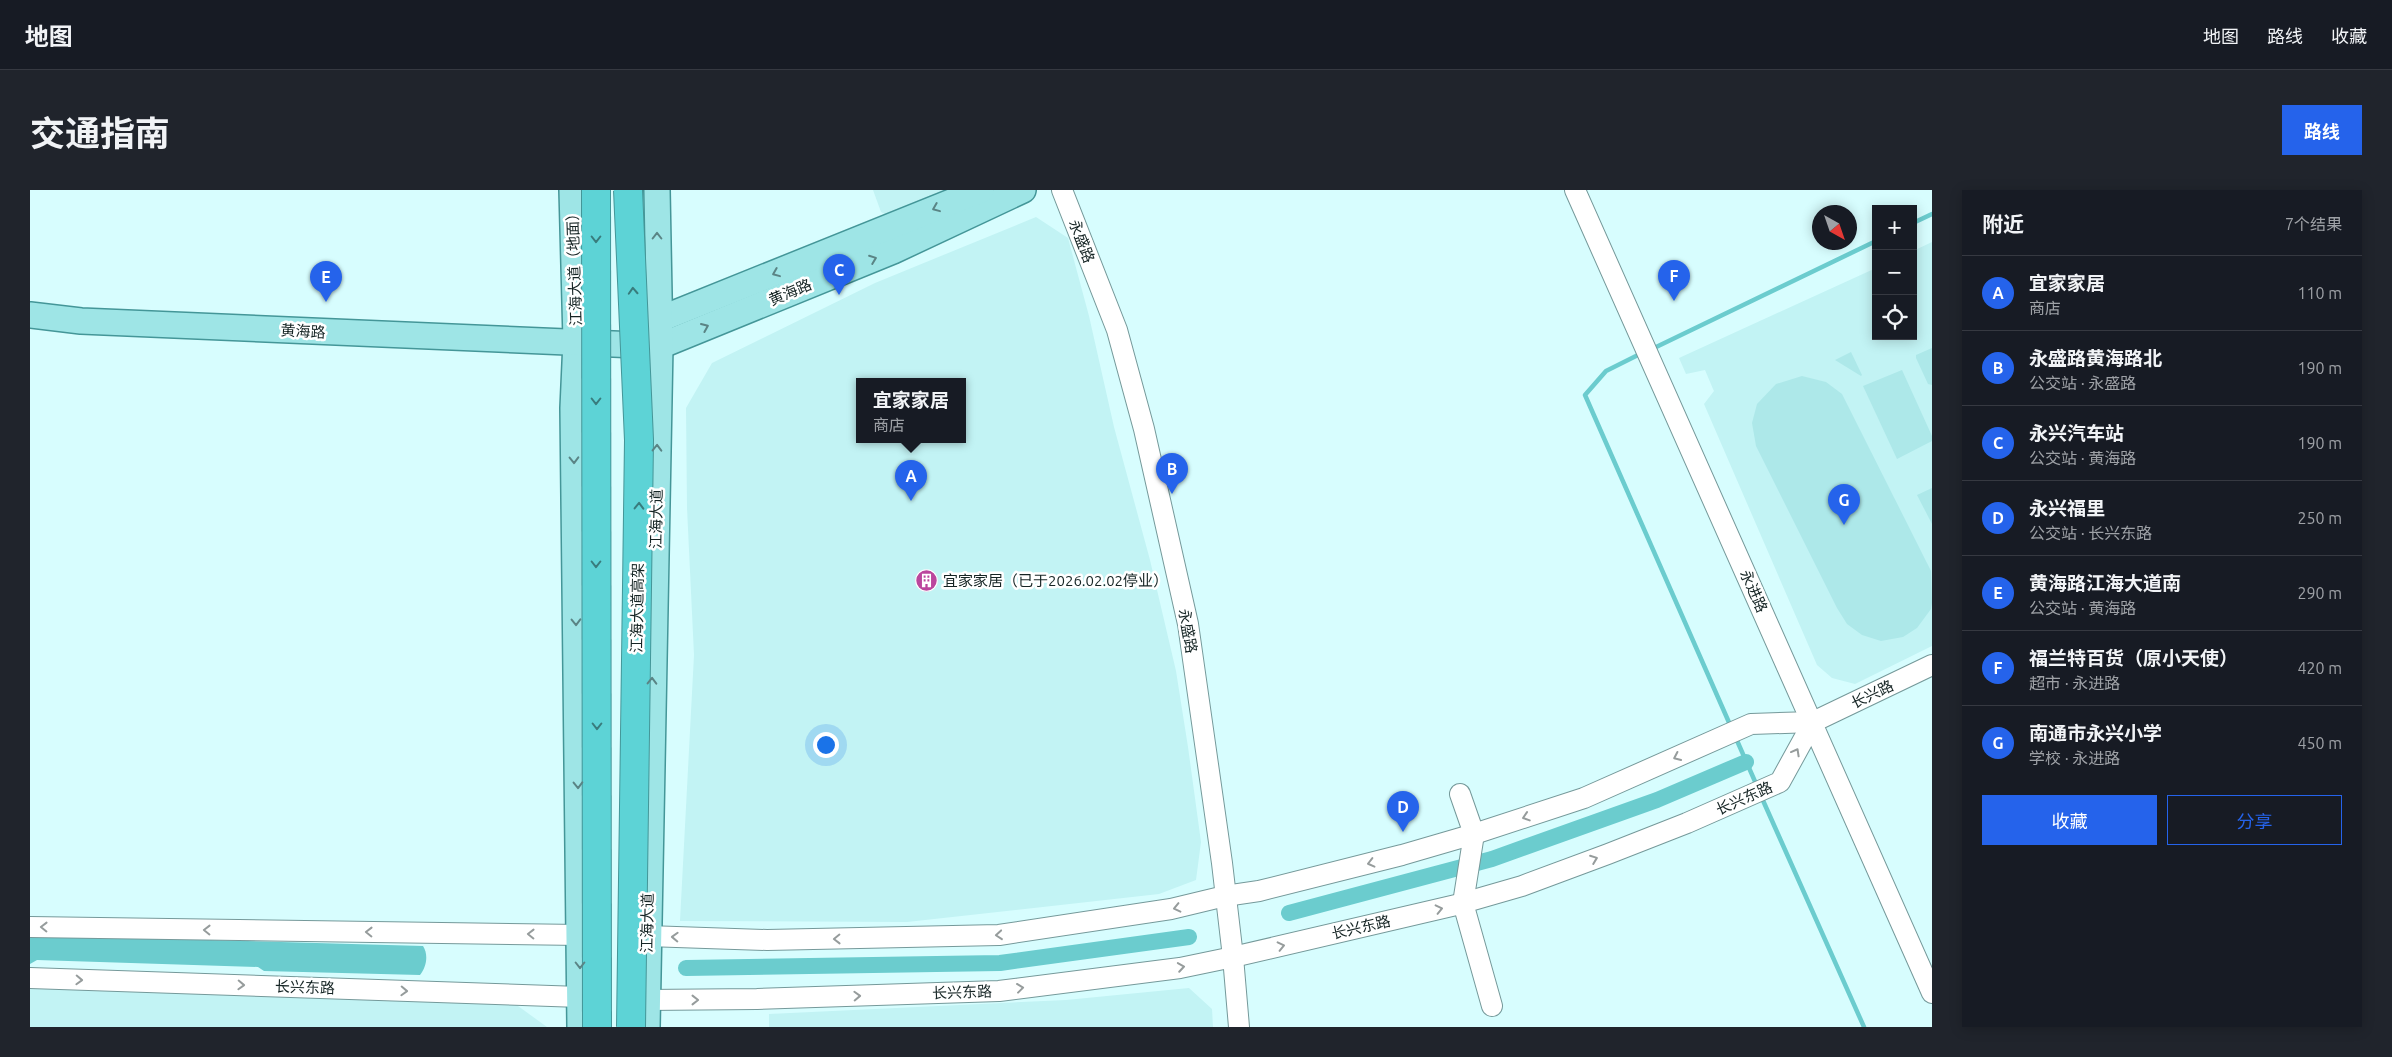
<!DOCTYPE html>
<html lang="zh">
<meta charset="utf-8">
<style>
body{margin:0;font-family:Ubuntu,"Noto Sans SC",sans-serif;background:#20242c;color:#f1f3f6}
.controls{position:absolute;right:15px;top:15px;display:grid;overflow:hidden;border-radius:0px;box-shadow:0 2px 12px #0003}
.controls button{width:45px;height:45px;display:grid;place-items:center;padding:0;border:0;border-bottom:1px solid #363941;background:#171b24;color:#f1f3f6;font:25px sans-serif}
.compass{position:absolute;left:1782px;top:15px;width:45px;height:45px;border-radius:50%;background:#171b24;box-shadow:0 2px 12px #0003;rotate:140deg}
.you{position:absolute;left:795px;top:554px;width:18px;height:18px;margin:-12px;border:4px solid #fff;border-radius:50%;background:#1a73e8;box-shadow:0 0 0 8px #1a73e833}
.badge{display:grid;place-items:center;width:32px;height:32px;border-radius:50%;background:#2563eb;color:#fff;font-size:16px;font-weight:700}
.pin{position:absolute;translate:-50% -41px;filter:drop-shadow(0 1px 2px #0008)}
.pin::after{content:'';position:absolute;top:26px;width:18px;height:15px;background:inherit;clip-path:polygon(0 0,100% 0,50% 100%)}
.popup{position:absolute;left:826px;top:188px;width:110px;height:65px;box-sizing:border-box;display:grid;place-content:center;border-radius:0px;background:#171b24;filter:drop-shadow(0 1px 4px #0005);font-size:16px;white-space:nowrap;color:#9ea1a6}
.popup b{font-size:19px;color:#f1f3f6}
.popup::after{content:'';position:absolute;left:50%;top:100%;margin-left:-10px;border:10px solid transparent;border-top-color:#171b24}
.list{margin:0;padding:0;list-style:none}
h2{display:flex;justify-content:space-between;align-items:center;height:65px;margin:0;padding:0 20px;font-size:21px}
h2 small{font-size:16px;font-weight:400;color:#9ea1a6}
.list li{display:grid;grid-template-columns:32px 1fr auto;gap:15px;align-items:center;box-sizing:border-box;height:75px;padding:0 20px;border-top:1px solid #363941}
.list b{display:block;font-size:19px;white-space:nowrap}
.list p{margin:0;font-size:16px;white-space:nowrap;color:#9ea1a6}
.list em{font-size:16px;font-style:normal;color:#9ea1a6}
.actions{display:flex;gap:10px;padding:15px 20px}
.actions a{flex:1;padding:11px 0;border:1px solid #2563eb;border-radius:0px;text-align:center;font-size:18px;color:#2563eb}
.actions .main{background:#2563eb;color:#fff}
.icon{flex:none;width:28px;height:28px;fill:none;stroke:currentColor;stroke-width:2;stroke-linecap:round;stroke-linejoin:round}
.map{position:relative;flex:none;width:1902px;height:837px;overflow:hidden;border-radius:0px}
header{display:flex;align-items:center;gap:30px;box-sizing:border-box;height:70px;padding:0 25px;background:#171b24;border-bottom:1px solid #363941}
header strong{font-size:24px}
nav{display:flex;gap:28px;margin-inline-start:auto;font-size:18px}
.intro{display:flex;align-items:center;justify-content:space-between;box-sizing:border-box;height:120px;padding:0 30px}
h1{margin:0;font-size:35px}
.button{padding:12px 22px;border-radius:0px;background:#2563eb;color:#fff;font-size:18px;font-weight:700}
main{display:flex;gap:30px;padding:0 30px}
aside{flex:1;background:#171b24;border-radius:0px;box-shadow:0 2px 12px #0003}
.map>svg:first-child{display:block}
.built{fill:#c2f3f4;fill-rule:evenodd}
.green{fill:#ade8e9}
.water{fill:#6bccce}
.lines{fill:none;stroke-linecap:round;stroke-linejoin:round}
.stream{stroke:#6bccce;stroke-width:4.5}
.canal{stroke:#6bccce;stroke-width:16}
.minor-casing{stroke:#75999a;stroke-width:22}
.major-casing{stroke:#449698;stroke-width:28}
.minor{stroke:#fff;stroke-width:20}
.major{stroke:#9ee5e6;stroke-width:25}
.highway-bridge-casing{stroke:#449698;stroke-width:30;stroke-linecap:butt}
.highway-bridge{stroke:#5dd3d6;stroke-width:28}
.oneway{stroke:#5a8485}
.oneway2{stroke:#397c7d}
.oneway3{stroke:#969c9c}
.labels{text-anchor:middle;dominant-baseline:central;stroke-width:5;stroke-linejoin:round;paint-order:stroke}
.street-label{font-size:15px;fill:#152424;stroke:#fff}
.poi-label{font-size:15px;fill:#152424;stroke:#fff;text-anchor:start}
</style>
<header>
<strong>地图</strong>
<nav><a>地图</a><a>路线</a><a>收藏</a></nav>
</header>
<div class="intro"><h1>交通指南</h1><a class="button">路线</a></div>
<main>
<div class="map">
<svg width="1902" height="837" viewBox="0 0 1902 837">
<rect width="100%" height="100%" fill="#d7fdfe"/>
<g class="built">
<polygon points="843,0 914,0 857,25 851,22"/>
<path d="M1006 27 1038 48 1059 126 1084 237 1120 370 1146 481 1158 557 1171 652 1166 690 1129 704 877 732 650 731 664 465 657 318 656 218 682 173 845 93ZM932 192V250H830V192Z"/>
<polygon points="1902,52 1902,456 1825,494 1802,488 1787,475 1674,214 1684,201 1683,199 1675,180 1656,184 1649,168 1846,78 1846,146 1883,146 1883,61"/>
<polygon points="0,794 477,808 517,837 0,837"/>
<polygon points="1159,798 1182,819 1183,837 739,837 739,824 1036,810"/>
</g>
<g class="green">
<polygon points="1902,158 1902,195 1898,194 1886,168 1886,165"/>
<polygon points="1821,162 1832,185 1831,186 1805,170"/>
<polygon points="1872,180 1902,246 1902,251 1867,269 1833,196"/>
<polygon points="1772,186 1796,192 1812,204 1901,381 1902,413 1901,419 1887,438 1873,447 1851,451 1832,445 1817,434 1807,418 1726,256 1722,233 1727,214 1746,194"/>
<polygon points="1902,298 1902,334 1887,305"/>
</g>
<path class="water" d="M0 745 393 756C399 765 396 778 390 785L234 781 228 777 7 770 0 774Z"/>
<g class="lines">
<g class="stream">
<polyline points="1883,33 1902,24"/>
<polyline points="1622,159 1846,51"/>
<polyline points="1612,163 1576,181 1555,205 1701,537"/>
<polyline points="1705,546 1727,596"/>
<polyline points="1731,606 1834,837"/>
</g>
<g class="canal">
<polyline points="1259,723 1462,669 1627,610 1716,572"/>
<polyline points="656,778 970,773 1159,747"/>
</g>
<defs>
<g id="minor">
<polyline points="1032,0 1087,140 1114,239 1158,434 1192,673 1203,767 1209,837"/>
<polyline points="1545,0 1902,803"/>
<polyline points="1430,604 1444,644 1433,713 1462,816"/>
<polyline points="0,737 550,745"/>
<polyline points="617,746 737,750 969,745 1141,719 1195,706 1229,701 1372,665 1444,644 1554,608 1721,534 1783,532 1902,475"/>
<polyline points="0,788 550,807"/>
<polyline points="616,810 727,809 969,801 1150,778 1203,767 1426,715 1492,696 1578,664 1657,633 1750,592 1783,532"/>
</g>
<g id="major">
<polyline points="542,0 546,151 543,218 550,837"/>
<polyline points="0,125 51,131 630,156 863,61 993,0"/>
<polyline points="614,134 628,130 951,0"/>
<polyline points="617,837 630,156 627,0"/>
</g>
</defs>
<use href="#minor" class="minor-casing"/>
<use href="#major" class="major-casing"/>
<use href="#minor" class="minor"/>
<use href="#major" class="major"/>
<defs>
<g id="highway-bridge">
<polyline points="566,0 567,837"/>
<polyline points="598,0 609,250 601,837"/>
</g>
</defs>
<use href="#highway-bridge" class="highway-bridge-casing"/>
<use href="#highway-bridge" class="highway-bridge"/>
</g>
<defs><path id="oneway-chevron" d="M-2-3.5L2.5 0L-2 3.5" fill="none" stroke-width="1.6" stroke-linecap="round" stroke-linejoin="round" transform="scale(1.25)"/></defs>
<g class="oneway">
<use href="#oneway-chevron" transform="translate(906 18) rotate(158)"/>
<use href="#oneway-chevron" transform="translate(627 46) rotate(-90)"/>
<use href="#oneway-chevron" transform="translate(843 69) rotate(-21)"/>
<use href="#oneway-chevron" transform="translate(746 83) rotate(158)"/>
<use href="#oneway-chevron" transform="translate(675 137) rotate(-23)"/>
<use href="#oneway-chevron" transform="translate(627 258) rotate(-89)"/>
<use href="#oneway-chevron" transform="translate(544 270) rotate(89)"/>
<use href="#oneway-chevron" transform="translate(546 432) rotate(89)"/>
<use href="#oneway-chevron" transform="translate(622 491) rotate(-89)"/>
<use href="#oneway-chevron" transform="translate(548 595) rotate(89)"/>
<use href="#oneway-chevron" transform="translate(550 775) rotate(90)"/>
</g>
<g class="oneway2">
<use href="#oneway-chevron" transform="translate(566 49) rotate(90)"/>
<use href="#oneway-chevron" transform="translate(603 101) rotate(-93)"/>
<use href="#oneway-chevron" transform="translate(566 211) rotate(90)"/>
<use href="#oneway-chevron" transform="translate(609 316) rotate(-89)"/>
<use href="#oneway-chevron" transform="translate(566 374) rotate(90)"/>
<use href="#oneway-chevron" transform="translate(567 536) rotate(90)"/>
</g>
<g class="oneway3">
<use href="#oneway-chevron" transform="translate(1766 562) rotate(-61)"/>
<use href="#oneway-chevron" transform="translate(1647 567) rotate(155)"/>
<use href="#oneway-chevron" transform="translate(1496 627) rotate(162)"/>
<use href="#oneway-chevron" transform="translate(1564 669) rotate(-21)"/>
<use href="#oneway-chevron" transform="translate(1341 673) rotate(166)"/>
<use href="#oneway-chevron" transform="translate(1147 718) rotate(167)"/>
<use href="#oneway-chevron" transform="translate(1409 719) rotate(-13)"/>
<use href="#oneway-chevron" transform="translate(14 737) rotate(-179)"/>
<use href="#oneway-chevron" transform="translate(177 740) rotate(-179)"/>
<use href="#oneway-chevron" transform="translate(339 742) rotate(-179)"/>
<use href="#oneway-chevron" transform="translate(501 744) rotate(-179)"/>
<use href="#oneway-chevron" transform="translate(969 745) rotate(175)"/>
<use href="#oneway-chevron" transform="translate(645 747) rotate(-178)"/>
<use href="#oneway-chevron" transform="translate(807 749) rotate(179)"/>
<use href="#oneway-chevron" transform="translate(1251 756) rotate(-13)"/>
<use href="#oneway-chevron" transform="translate(1151 777) rotate(-9)"/>
<use href="#oneway-chevron" transform="translate(49 790) rotate(2)"/>
<use href="#oneway-chevron" transform="translate(211 795) rotate(2)"/>
<use href="#oneway-chevron" transform="translate(990 798) rotate(-7)"/>
<use href="#oneway-chevron" transform="translate(374 801) rotate(2)"/>
<use href="#oneway-chevron" transform="translate(827 806) rotate(-2)"/>
<use href="#oneway-chevron" transform="translate(665 810)"/>
</g>
<defs>
<symbol id="building-disc" viewBox="-11 -11 22 22"><circle r="9.5" fill="#bb469d" stroke="#fff"/><path d="M-4-6H4V6H1V3H-1V6H-4ZM-2.5-4.3h1.7v1.8h-1.7ZM.8-4.3h1.7v1.8H.8ZM-2.5-1h1.7V.8h-1.7ZM.8-1h1.7V.8H.8Z" fill="#fff"/></symbol>
</defs>
<g fill-rule="evenodd">
<use href="#building-disc" x="884" y="378" width="25" height="25"/>
</g>
<g class="labels">
<g class="street-label">
<text transform="translate(1052 51) rotate(69)">永盛路</text>
<text transform="translate(544 76) rotate(-92)">江海大道（地面）</text>
<text transform="translate(760 102) rotate(-23)">黄海路</text>
<text transform="translate(273 141) rotate(3)">黄海路</text>
<text transform="translate(626 329) rotate(-89)">江海大道</text>
<text transform="translate(1724 401) rotate(66)">永进路</text>
<text transform="translate(607 418) rotate(-89)">江海大道高架</text>
<text transform="translate(1158 441) rotate(80)">永盛路</text>
<text transform="translate(1842 504) rotate(-26)">长兴路</text>
<text transform="translate(1714 608) rotate(-24)">长兴东路</text>
<text transform="translate(617 733) rotate(-89)">江海大道</text>
<text transform="translate(1331 737) rotate(-13)">长兴东路</text>
<text transform="translate(275 797) rotate(2)">长兴东路</text>
<text transform="translate(932 802) rotate(-2)">长兴东路</text>
</g>
<g class="poi-label">
<text x="913" y="390">宜家家居（已于2026.02.02停业）</text>
</g>
</g>
</svg>
<div class="controls">
<button>+</button>
<button>−</button>
<button><svg class="icon" aria-label="locate" viewBox="0 0 24 24"><circle cx="12" cy="12" r="6"/><path d="M12 2v4M12 18v4M2 12h4M18 12h4"/></svg></button>
</div>
<svg class="compass" viewBox="-18 -18 36 36"><path d="M0-13l5 13h-10z" fill="#e53935"/><path d="M0 13l5-13h-10z" fill="#9ea1a6"/></svg>
<div class="you"></div>
<div class="pin badge" style="left:881px;top:311px">A</div>
<div class="popup"><b>宜家家居</b>商店</div>
<div class="pin badge" style="left:1142px;top:304px">B</div>
<div class="pin badge" style="left:809px;top:105px">C</div>
<div class="pin badge" style="left:1373px;top:642px">D</div>
<div class="pin badge" style="left:296px;top:112px">E</div>
<div class="pin badge" style="left:1644px;top:111px">F</div>
<div class="pin badge" style="left:1814px;top:335px">G</div>
</div>
<aside>
<h2>附近<small>7个结果</small></h2>
<ul class="list">
<li><span class="badge">A</span><div><b>宜家家居</b><p>商店</p></div><em>110 m</em></li>
<li><span class="badge">B</span><div><b>永盛路黄海路北</b><p>公交站 · 永盛路</p></div><em>190 m</em></li>
<li><span class="badge">C</span><div><b>永兴汽车站</b><p>公交站 · 黄海路</p></div><em>190 m</em></li>
<li><span class="badge">D</span><div><b>永兴福里</b><p>公交站 · 长兴东路</p></div><em>250 m</em></li>
<li><span class="badge">E</span><div><b>黄海路江海大道南</b><p>公交站 · 黄海路</p></div><em>290 m</em></li>
<li><span class="badge">F</span><div><b>福兰特百货（原小天使）</b><p>超市 · 永进路</p></div><em>420 m</em></li>
<li><span class="badge">G</span><div><b>南通市永兴小学</b><p>学校 · 永进路</p></div><em>450 m</em></li>
</ul>
<div class="actions"><a class="main">收藏</a><a>分享</a></div>
</aside>
</main>
